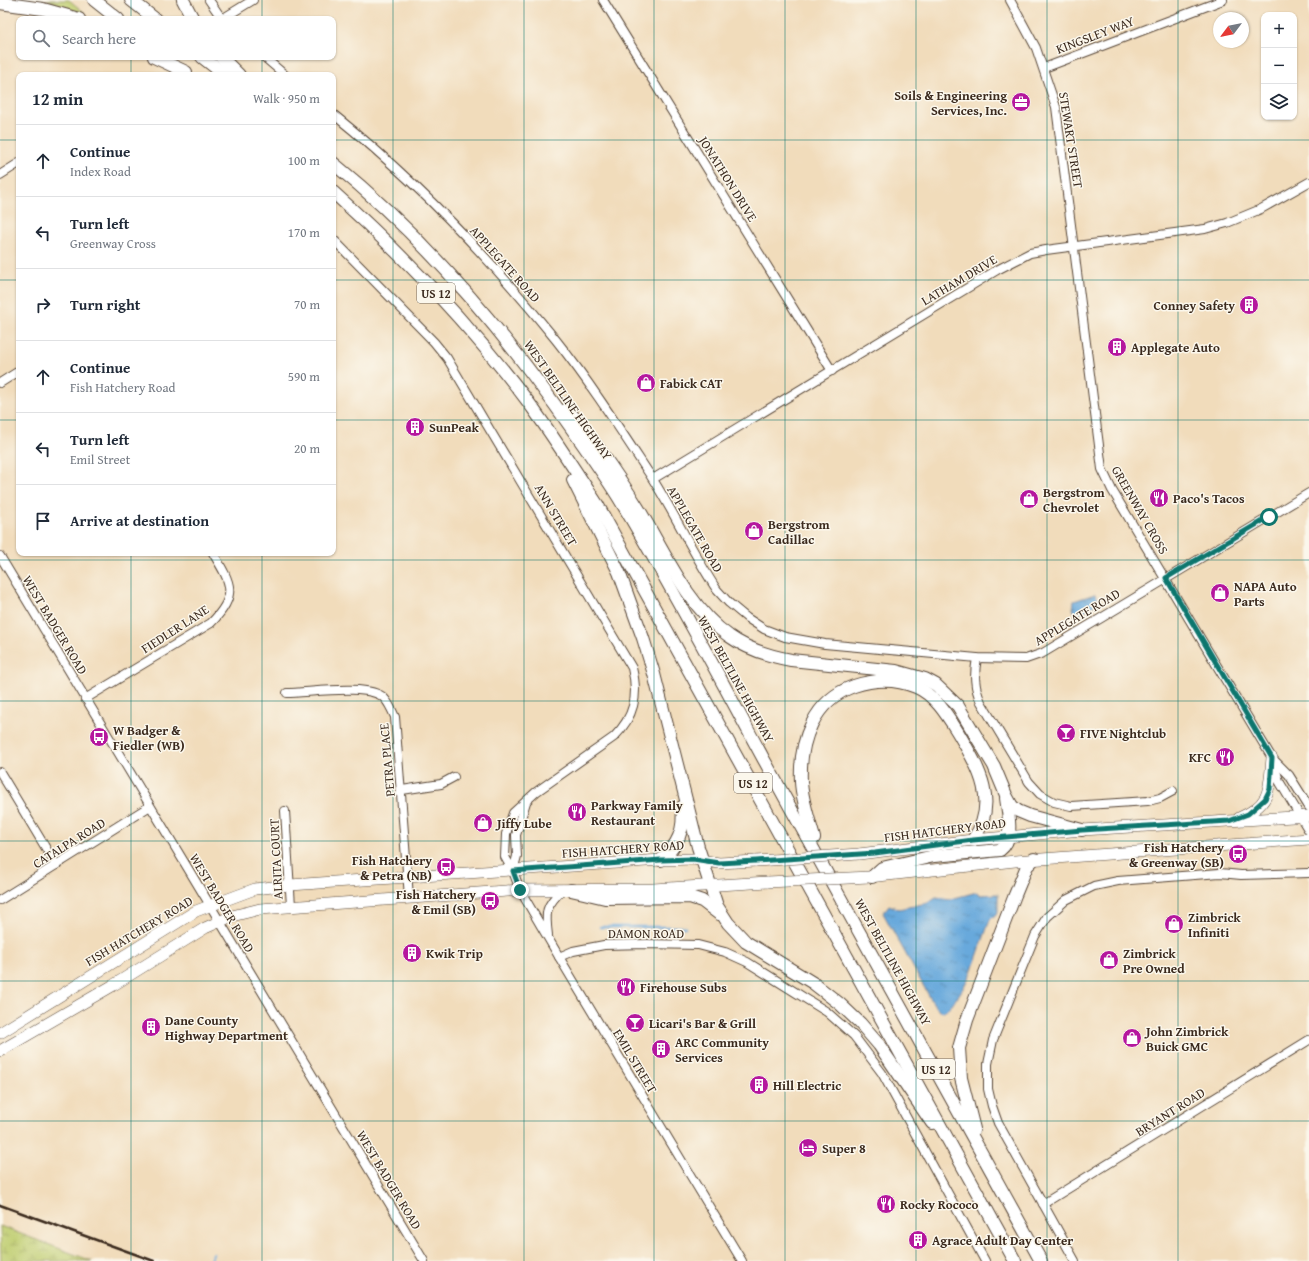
<!DOCTYPE html>
<meta charset="utf-8">
<style>
body{margin:0;font-family:"Gentium Book Plus",serif;background:#f6f6f7;color:#1f2937}
.controls{position:absolute;right:12px;top:12px;display:grid;overflow:hidden;border-radius:8px;box-shadow:0 1px 3px #0004}
.controls button{width:36px;height:36px;display:grid;place-items:center;padding:0;border:0;border-bottom:1px solid #e0e1e3;background:#fff;color:#1f2937;font:20px sans-serif}
.compass{position:absolute;left:1213px;top:12px;width:36px;height:36px;border-radius:50%;background:#fff;box-shadow:0 1px 3px #0004;rotate:238deg}
.stop{position:absolute;width:12px;height:12px;margin:-9px;border:3px solid #0f766e;border-radius:50%;background:#fff}
.stop.end{background:#0f766e;border-color:#fff;box-shadow:0 1px 4px #0008}
.list{margin:0;padding:0;list-style:none}
h2{display:flex;justify-content:space-between;align-items:center;height:52px;margin:0;padding:0 16px;font-size:17px}
h2 small{font-size:13px;font-weight:400;color:#747a83}
.list li{display:grid;grid-template-columns:26px 1fr auto;gap:12px;align-items:center;box-sizing:border-box;height:72px;padding:0 16px;border-top:1px solid #e0e1e3}
.list b{display:block;font-size:15px;white-space:nowrap}
.list p{margin:0;font-size:13px;white-space:nowrap;color:#747a83}
.list em{font-size:13px;font-style:normal;color:#747a83}
.icon{flex:none;width:22px;height:22px;fill:none;stroke:currentColor;stroke-width:2;stroke-linecap:round;stroke-linejoin:round}
.map{position:relative;flex:none;width:1309px;height:1261px;overflow:hidden}
.search{position:absolute;background:#fff;box-shadow:0 1px 3px #0004;left:16px;top:16px;width:320px;height:44px;display:flex;align-items:center;gap:10px;box-sizing:border-box;padding:0 14px;border-radius:8px;color:#747a83;font-size:15px}
.panel{position:absolute;background:#fff;box-shadow:0 1px 3px #0004;left:16px;top:72px;width:320px;height:484px;border-radius:8px}
.map>svg:first-child{display:block}
.green{fill:#bfcd70;stroke:#7d7c47}
.wetland{fill:url(#wetland-marsh);stroke:#7d7c47}
.water{fill:url(#water-ripples);stroke:#526a7d}
.lines{fill:none;stroke-linecap:round;stroke-linejoin:round}
.stream{stroke:#68a9dc;stroke-width:2.5}
.minor-casing{stroke:#564536;stroke-width:10}
.major-casing{stroke:#564536;stroke-width:12}
.highway-casing{stroke:#564536;stroke-width:14}
.minor{stroke:#fff;stroke-width:8}
.major{stroke:#fff;stroke-width:11}
.highway{stroke:#fff;stroke-width:12}
.rail{stroke:#3b2a1e;stroke-width:2.5}
.major-bridge-casing{stroke:#564536;stroke-width:12;stroke-linecap:butt}
.major-bridge{stroke:#fff;stroke-width:11}
.route{stroke:#0f766e;stroke-width:5}
.grid{fill:none;stroke:#0f766e;stroke-width:1;stroke-opacity:0.55}
.labels{text-anchor:middle;dominant-baseline:central;stroke-width:3;stroke-linejoin:round;paint-order:stroke}
.shield{fill:#fbf7ec;stroke:#75685c;stroke-width:1}
.shield-label{font-size:12px;font-weight:bold;fill:#3b2a1e}
.street-label{font-size:13px;fill:#3b2a1e;stroke:#fbf7ec}
.poi-label{font-size:13px;font-weight:bold;fill:#3b2a1e;stroke:#fbf7ec;text-anchor:start}
</style>
<div class="map">
<svg width="1309" height="1261" viewBox="0 0 1309 1261">
<defs>
<pattern id="wetland-marsh" width="20" height="14" patternUnits="userSpaceOnUse"><rect width="20" height="14" fill="#bfcd70"/><path d="M1 5h8M5 5V1M11 12h8M15 12V8" fill="none" stroke="#a5b061"/></pattern>
<pattern id="water-ripples" width="26" height="14" patternUnits="userSpaceOnUse"><rect width="26" height="14" fill="#68a9dc"/><path d="M2 4q2-2 4 0t4 0M15 11q2-2 4 0t4 0" fill="none" stroke="#578ab2"/></pattern>
</defs>
<rect width="100%" height="100%" fill="#fbf7ec"/>
<filter id="ink" filterUnits="userSpaceOnUse"><feTurbulence type="fractalNoise" baseFrequency=".025" numOctaves="2"/><feDisplacementMap in="SourceGraphic" scale="8" xChannelSelector="R" yChannelSelector="G"/><feConvolveMatrix kernelMatrix="1 2 1 2 8 2 1 2 1" color-interpolation-filters="sRGB"/></filter>
<filter id="wash" filterUnits="userSpaceOnUse"><feTurbulence type="fractalNoise" baseFrequency=".012" numOctaves="4" result="noise"/><feDisplacementMap in="SourceGraphic" scale="16" xChannelSelector="R" yChannelSelector="G"/><feGaussianBlur stdDeviation="0.9" result="paint"/><feColorMatrix in="noise" values="0 0 0 0 0 0 0 0 0 0 0 0 0 0 0 0 0 1.4 0 .05"/><feComposite in="paint" operator="in"/></filter>
<g filter="url(#wash)">
<rect width="100%" height="100%" fill="#f1dcbb"/>
<polygon class="green" points="47,0 69,0 85,13 83,14"/>
<polygon class="wetland" points="0,1226 92,1261 1,1261"/>
<g class="water">
<polygon points="1095,594 1100,602 1076,616 1073,609 1074,601"/>
<path d="M977 892 980 895 998 894V912L990 920C978 951 970 989 944 1012L940 1011 933 1003 883 913 889 905 899 909 927 903 936 897 951 899Z"/>
</g>
<g class="lines">
<g class="stream">
<polyline points="600,927 685,927"/>
<polyline points="210,1261 213,1254"/>
</g>
</g>
</g>
<g filter="url(#ink)">
<g class="lines">
<defs>
<g id="minor">
<polyline points="209,0 222,19"/>
<polyline points="603,0 832,371"/>
<polyline points="1010,0 1036,48 1056,107 1102,469 1112,490 1272,758 1289,775 1309,807"/>
<polyline points="222,19 253,0"/>
<polyline points="264,57 285,75"/>
<polyline points="1044,68 1223,0"/>
<path d="M333 114C415 180 490 258 556 340 591 384 621 431 652 478 675 514 693 554 717 590L729 603 747 618 764 629 785 637 825 644 977 658 1026 659 1043 653 1309 493"/>
<polyline points="0,175 19,163"/>
<path d="M333 239 434 342 447 358 632 668C639 696 634 717 614 737L536 792 513 813 506 834 505 857 513 871 520 890 565 967 742 1261"/>
<polyline points="0,383 19,371"/>
<polyline points="653,479 997,270 1030,253 1046,250 1205,229 1227,223 1261,209 1309,182"/>
<polyline points="0,556 424,1261"/>
<path d="M977 658C974 674 974 687 981 702L1029 782 1040 794 1054 802 1071 806 1148 801 1160 798 1173 791"/>
<path d="M287 693C309 693 369 683 384 698 389 703 392 710 395 717L409 897"/>
<path d="M85 699 211 623C239 595 231 583 213 553"/>
<polyline points="1273,761 1279,781 1309,831"/>
<polyline points="0,772 56,865"/>
<polyline points="402,790 441,784 454,777"/>
<polyline points="285,811 291,906"/>
<polyline points="513,871 517,856 516,835 526,802"/>
<polyline points="0,900 150,806"/>
<path d="M548 935C545 912 545 906 563 889"/>
<polyline points="559,957 573,951 604,945 647,944 698,945 725,952 747,962 827,1012 854,1036 882,1073 985,1261"/>
<polyline points="1043,1204 1309,1040"/>
<polyline points="1075,1261 998,1123 992,1106 988,1089 988,1064 993,1040 1035,936 1047,917 1066,900 1094,886 1118,881 1220,873 1241,875 1309,873"/>
</g>
<g id="major">
<path d="M1239 818C1272 804 1269 789 1272 758"/>
<polyline points="859,854 973,840 1082,830 1309,816"/>
<polyline points="869,877 1015,861 1309,839"/>
<polyline points="0,1033 196,911 255,889 290,885 661,860 693,859 719,863 756,861"/>
<polyline points="0,1051 112,986 205,928 232,916 260,909 520,890 653,889 768,882"/>
</g>
<g id="highway">
<polyline points="94,0 118,19"/>
<polyline points="131,0 155,19"/>
<polyline points="183,0 193,19"/>
<polyline points="0,3 43,9 79,19"/>
<polyline points="154,57 186,72"/>
<polyline points="202,57 225,75"/>
<polyline points="221,57 239,75"/>
<path d="M333 163C418 232 491 316 555 405 577 436 599 466 619 498 670 583 716 671 763 758 856 926 948 1094 1041 1261"/>
<path d="M333 192C404 256 471 326 529 403 553 436 575 470 597 504L1015 1261"/>
<path d="M567 409C593 439 617 474 638 508 663 549 688 608 729 636 747 649 769 656 791 660L896 671 925 679 936 685 958 706 994 766 1006 795 1012 806 1018 811 1030 816 1082 830"/>
<polyline points="573,480 619,572 643,638 654,674 698,847 717,906 728,923 746,942 813,983 840,1004 860,1023 879,1045 932,1123"/>
<path d="M814 838C809 819 802 801 801 782 799 741 814 700 854 686 875 679 896 679 916 687 935 695 947 715 957 731 978 767 1000 801 973 840"/>
<path d="M661 860C678 845 685 830 682 807"/>
<path d="M872 877 882 868 934 856 1000 850C1015 839 1008 814 1006 798"/>
<polyline points="571,890 605,898 690,897 702,901 719,914"/>
<polyline points="974,1129 961,1078 959,1048 967,1020 1015,895 1027,866 1034,859"/>
</g>
</defs>
<use href="#minor" class="minor-casing"/>
<use href="#major" class="major-casing"/>
<use href="#highway" class="highway-casing"/>
<use href="#minor" class="minor"/>
<use href="#major" class="major"/>
<use href="#highway" class="highway"/>
<polyline class="rail" points="0,1205 154,1261"/>
<defs>
<g id="major-bridge">
<polyline points="756,861 859,854"/>
<polyline points="768,882 869,877"/>
</g>
</defs>
<use href="#major-bridge" class="major-bridge-casing"/>
<use href="#major-bridge" class="major-bridge"/>
</g>
</g>
<g class="lines" filter="url(#ink)">
<polyline class="route" points="520,890 513,871 661,860 693,859 719,863 756,861 875,853 973,840 1082,830 1229,821 1248,814 1265,799 1270,789 1272,758 1166,578 1269,517"/>
</g>
<path class="grid" d="M131 0V19M262 0V19M393 0V1261M524 0V1261M654 0V1261M785 0V1261M916 0V1261M1047 0V1261M1178 0V1261M131 57V75M262 57V75M0 140H19M333 140H1309M0 280H19M333 280H1309M0 420H19M333 420H1309M131 553V1261M262 553V1261M0 560H1309M0 701H1309M0 841H1309M0 981H1309M0 1121H1309"/>
<defs>
<symbol id="office-disc" viewBox="-11 -11 22 22"><circle r="9.5" fill="#b5179e" stroke="#fbf7ec"/><path d="M-6-3h4V-5.5h4V-3h4V5H-6ZM-1-4.5V-3h2v-1.5ZM-6 0V1H6V0Z" fill="#fff"/></symbol>
<symbol id="building-disc" viewBox="-11 -11 22 22"><circle r="9.5" fill="#b5179e" stroke="#fbf7ec"/><path d="M-4-6H4V6H1V3H-1V6H-4ZM-2.5-4.3h1.7v1.8h-1.7ZM.8-4.3h1.7v1.8H.8ZM-2.5-1h1.7V.8h-1.7ZM.8-1h1.7V.8H.8Z" fill="#fff"/></symbol>
<symbol id="shop-disc" viewBox="-11 -11 22 22"><circle r="9.5" fill="#b5179e" stroke="#fbf7ec"/><path d="M-5-2.5h2.3a2.7 3.5 0 0 1 5.4 0H5L5.5 6h-11ZM-1.5-2.5h3a1.5 2.3 0 0 0-3 0Z" fill="#fff"/></symbol>
<symbol id="restaurant-disc" viewBox="-11 -11 22 22"><circle r="9.5" fill="#b5179e" stroke="#fbf7ec"/><path d="M-5-6h1v4h1v-4h1v4h1v-4h1v5L-1.5 .5V6h-2V.5L-5-1ZM5-6V6H3V1.5H1.5Q1.5-4 5-6Z" fill="#fff"/></symbol>
<symbol id="bar-disc" viewBox="-11 -11 22 22"><circle r="9.5" fill="#b5179e" stroke="#fbf7ec"/><path d="M-6-5H6L.8 .8V4.5H3.5V6h-7V4.5H-.8V.8Z" fill="#fff"/></symbol>
<symbol id="bus-disc" viewBox="-11 -11 22 22"><circle r="9.5" fill="#b5179e" stroke="#fbf7ec"/><path d="M-5-6H5V4H4V6H2V4H-2V6H-4V4H-5ZM-3.5-4V0h7V-4ZM-3.5 1.2v1.5H-2V1.2ZM2 1.2v1.5H3.5V1.2Z" fill="#fff"/></symbol>
<symbol id="hotel-disc" viewBox="-11 -11 22 22"><circle r="9.5" fill="#b5179e" stroke="#fbf7ec"/><path d="M-6-4.5h1.5V1H6V5H4.5V3h-9V5H-6ZM-4 0a1.8 1.8 0 1 1 3.6 0ZM.5 0V-2.5h3Q6-2.5 6 0Z" fill="#fff"/></symbol>
</defs>
<g fill-rule="evenodd">
<use href="#office-disc" x="1010" y="91" width="22" height="22"/>
<use href="#building-disc" x="1238" y="294" width="22" height="22"/>
<use href="#building-disc" x="1106" y="336" width="22" height="22"/>
<use href="#shop-disc" x="635" y="372" width="22" height="22"/>
<use href="#building-disc" x="404" y="416" width="22" height="22"/>
<use href="#restaurant-disc" x="1148" y="487" width="22" height="22"/>
<use href="#shop-disc" x="1018" y="488" width="22" height="22"/>
<use href="#shop-disc" x="743" y="520" width="22" height="22"/>
<use href="#shop-disc" x="1209" y="582" width="22" height="22"/>
<use href="#bar-disc" x="1055" y="722" width="22" height="22"/>
<use href="#bus-disc" x="88" y="726" width="22" height="22"/>
<use href="#restaurant-disc" x="1214" y="746" width="22" height="22"/>
<use href="#restaurant-disc" x="566" y="801" width="22" height="22"/>
<use href="#shop-disc" x="472" y="812" width="22" height="22"/>
<use href="#bus-disc" x="1227" y="843" width="22" height="22"/>
<use href="#bus-disc" x="435" y="856" width="22" height="22"/>
<use href="#bus-disc" x="479" y="890" width="22" height="22"/>
<use href="#shop-disc" x="1163" y="913" width="22" height="22"/>
<use href="#building-disc" x="401" y="942" width="22" height="22"/>
<use href="#shop-disc" x="1098" y="949" width="22" height="22"/>
<use href="#restaurant-disc" x="615" y="976" width="22" height="22"/>
<use href="#bar-disc" x="624" y="1012" width="22" height="22"/>
<use href="#building-disc" x="140" y="1016" width="22" height="22"/>
<use href="#shop-disc" x="1121" y="1027" width="22" height="22"/>
<use href="#building-disc" x="650" y="1038" width="22" height="22"/>
<use href="#building-disc" x="748" y="1074" width="22" height="22"/>
<use href="#hotel-disc" x="797" y="1137" width="22" height="22"/>
<use href="#restaurant-disc" x="875" y="1193" width="22" height="22"/>
<use href="#building-disc" x="907" y="1229" width="22" height="22"/>
</g>
<g class="labels">
<g class="shield">
<rect x="417" y="283" width="38" height="20" rx="3"/>
<rect x="734" y="773" width="38" height="20" rx="3"/>
<rect x="917" y="1059" width="38" height="20" rx="3"/>
</g>
<g class="shield-label">
<text x="436" y="293">US 12</text>
<text x="753" y="783">US 12</text>
<text x="936" y="1069">US 12</text>
</g>
<g class="street-label">
<text transform="translate(1095 35) rotate(-21)">KINGSLEY WAY</text>
<text transform="translate(1071 140) rotate(81)">STEWART STREET</text>
<text transform="translate(728 179) rotate(58)">JONATHON DRIVE</text>
<text transform="translate(505 264) rotate(48)">APPLEGATE ROAD</text>
<text transform="translate(959 280) rotate(-31)">LATHAM DRIVE</text>
<text transform="translate(568 400) rotate(55)">WEST BELTLINE HIGHWAY</text>
<text transform="translate(1140 510) rotate(60)">GREENWAY CROSS</text>
<text transform="translate(556 515) rotate(59)">ANN STREET</text>
<text transform="translate(695 529) rotate(60)">APPLEGATE ROAD</text>
<text transform="translate(1077 617) rotate(-31)">APPLEGATE ROAD</text>
<text transform="translate(55 625) rotate(59)">WEST BADGER ROAD</text>
<text transform="translate(175 629) rotate(-33)">FIEDLER LANE</text>
<text transform="translate(736 679) rotate(61)">WEST BELTLINE HIGHWAY</text>
<text transform="translate(387 760) rotate(-95)">PETRA PLACE</text>
<text transform="translate(945 830) rotate(-7)">FISH HATCHERY ROAD</text>
<text transform="translate(69 843) rotate(-32)">CATALPA ROAD</text>
<text transform="translate(623 849) rotate(-4)">FISH HATCHERY ROAD</text>
<text transform="translate(276 859) rotate(-93)">ALRITA COURT</text>
<text transform="translate(222 903) rotate(59)">WEST BADGER ROAD</text>
<text transform="translate(139 931) rotate(-31)">FISH HATCHERY ROAD</text>
<text x="646" y="933">DAMON ROAD</text>
<text transform="translate(893 962) rotate(61)">WEST BELTLINE HIGHWAY</text>
<text transform="translate(635 1061) rotate(59)">EMIL STREET</text>
<text transform="translate(1170 1112) rotate(-32)">BRYANT ROAD</text>
<text transform="translate(389 1180) rotate(59)">WEST BADGER ROAD</text>
</g>
<g class="poi-label">
<text x="1007" y="95" text-anchor="end">Soils &amp; Engineering<tspan x="1007" dy="15">Services, Inc.</tspan></text>
<text x="1235" y="305" text-anchor="end">Conney Safety</text>
<text x="1131" y="347">Applegate Auto</text>
<text x="660" y="383">Fabick CAT</text>
<text x="429" y="427">SunPeak</text>
<text x="1043" y="492">Bergstrom<tspan x="1043" dy="15">Chevrolet</tspan></text>
<text x="1173" y="498">Paco's Tacos</text>
<text x="768" y="524">Bergstrom<tspan x="768" dy="15">Cadillac</tspan></text>
<text x="1234" y="586">NAPA Auto<tspan x="1234" dy="15">Parts</tspan></text>
<text x="113" y="730">W Badger &amp;<tspan x="113" dy="15">Fiedler (WB)</tspan></text>
<text x="1080" y="733">FIVE Nightclub</text>
<text x="1211" y="757" text-anchor="end">KFC</text>
<text x="591" y="805">Parkway Family<tspan x="591" dy="15">Restaurant</tspan></text>
<text x="497" y="823">Jiffy Lube</text>
<text x="1224" y="847" text-anchor="end">Fish Hatchery<tspan x="1224" dy="15">&amp; Greenway (SB)</tspan></text>
<text x="432" y="860" text-anchor="end">Fish Hatchery<tspan x="432" dy="15">&amp; Petra (NB)</tspan></text>
<text x="476" y="894" text-anchor="end">Fish Hatchery<tspan x="476" dy="15">&amp; Emil (SB)</tspan></text>
<text x="1188" y="917">Zimbrick<tspan x="1188" dy="15">Infiniti</tspan></text>
<text x="426" y="953">Kwik Trip</text>
<text x="1123" y="953">Zimbrick<tspan x="1123" dy="15">Pre Owned</tspan></text>
<text x="640" y="987">Firehouse Subs</text>
<text x="165" y="1020">Dane County<tspan x="165" dy="15">Highway Department</tspan></text>
<text x="649" y="1023">Licari's Bar &amp; Grill</text>
<text x="1146" y="1031">John Zimbrick<tspan x="1146" dy="15">Buick GMC</tspan></text>
<text x="675" y="1042">ARC Community<tspan x="675" dy="15">Services</tspan></text>
<text x="773" y="1085">Hill Electric</text>
<text x="822" y="1148">Super 8</text>
<text x="900" y="1204">Rocky Rococo</text>
<text x="932" y="1240">Agrace Adult Day Center</text>
</g>
</g>
</svg>
<div class="controls">
<button>+</button>
<button>−</button>
<button><svg class="icon" aria-label="layers" viewBox="0 0 24 24"><path d="M12 4l9 5-9 5-9-5zM3 14l9 5 9-5"/></svg></button>
</div>
<svg class="compass" viewBox="-18 -18 36 36"><path d="M0-13l5 13h-10z" fill="#e53935"/><path d="M0 13l5-13h-10z" fill="#747a83"/></svg>
<div class="stop" style="left:1269px;top:517px"></div>
<div class="stop end" style="left:520px;top:890px"></div>
<div class="search"><svg class="icon" aria-label="search" viewBox="0 0 24 24"><circle cx="10" cy="10" r="6"/><path d="M15 15l6 6"/></svg>Search here</div>
<section class="panel">
<h2>12 min<small>Walk · 950 m</small></h2>
<ul class="list">
<li><svg class="icon" aria-label="ahead" viewBox="0 0 24 24"><path d="M12 20V5M6 11l6-6 6 6"/></svg><div><b>Continue</b><p>Index Road</p></div><em>100 m</em></li>
<li><svg class="icon" aria-label="left" viewBox="0 0 24 24"><path d="M17 20v-9H6M10 6l-5 5 5 5"/></svg><div><b>Turn left</b><p>Greenway Cross</p></div><em>170 m</em></li>
<li><svg class="icon" aria-label="right" viewBox="0 0 24 24"><path d="M7 20v-9h11M14 6l5 5-5 5"/></svg><div><b>Turn right</b></div><em>70 m</em></li>
<li><svg class="icon" aria-label="ahead" viewBox="0 0 24 24"><path d="M12 20V5M6 11l6-6 6 6"/></svg><div><b>Continue</b><p>Fish Hatchery Road</p></div><em>590 m</em></li>
<li><svg class="icon" aria-label="left" viewBox="0 0 24 24"><path d="M17 20v-9H6M10 6l-5 5 5 5"/></svg><div><b>Turn left</b><p>Emil Street</p></div><em>20 m</em></li>
<li><svg class="icon" aria-label="arrive" viewBox="0 0 24 24"><path d="M6 21V4h12l-3 4 3 4H6"/></svg><div><b>Arrive at destination</b></div></li>
</ul>
</section>
</div>
